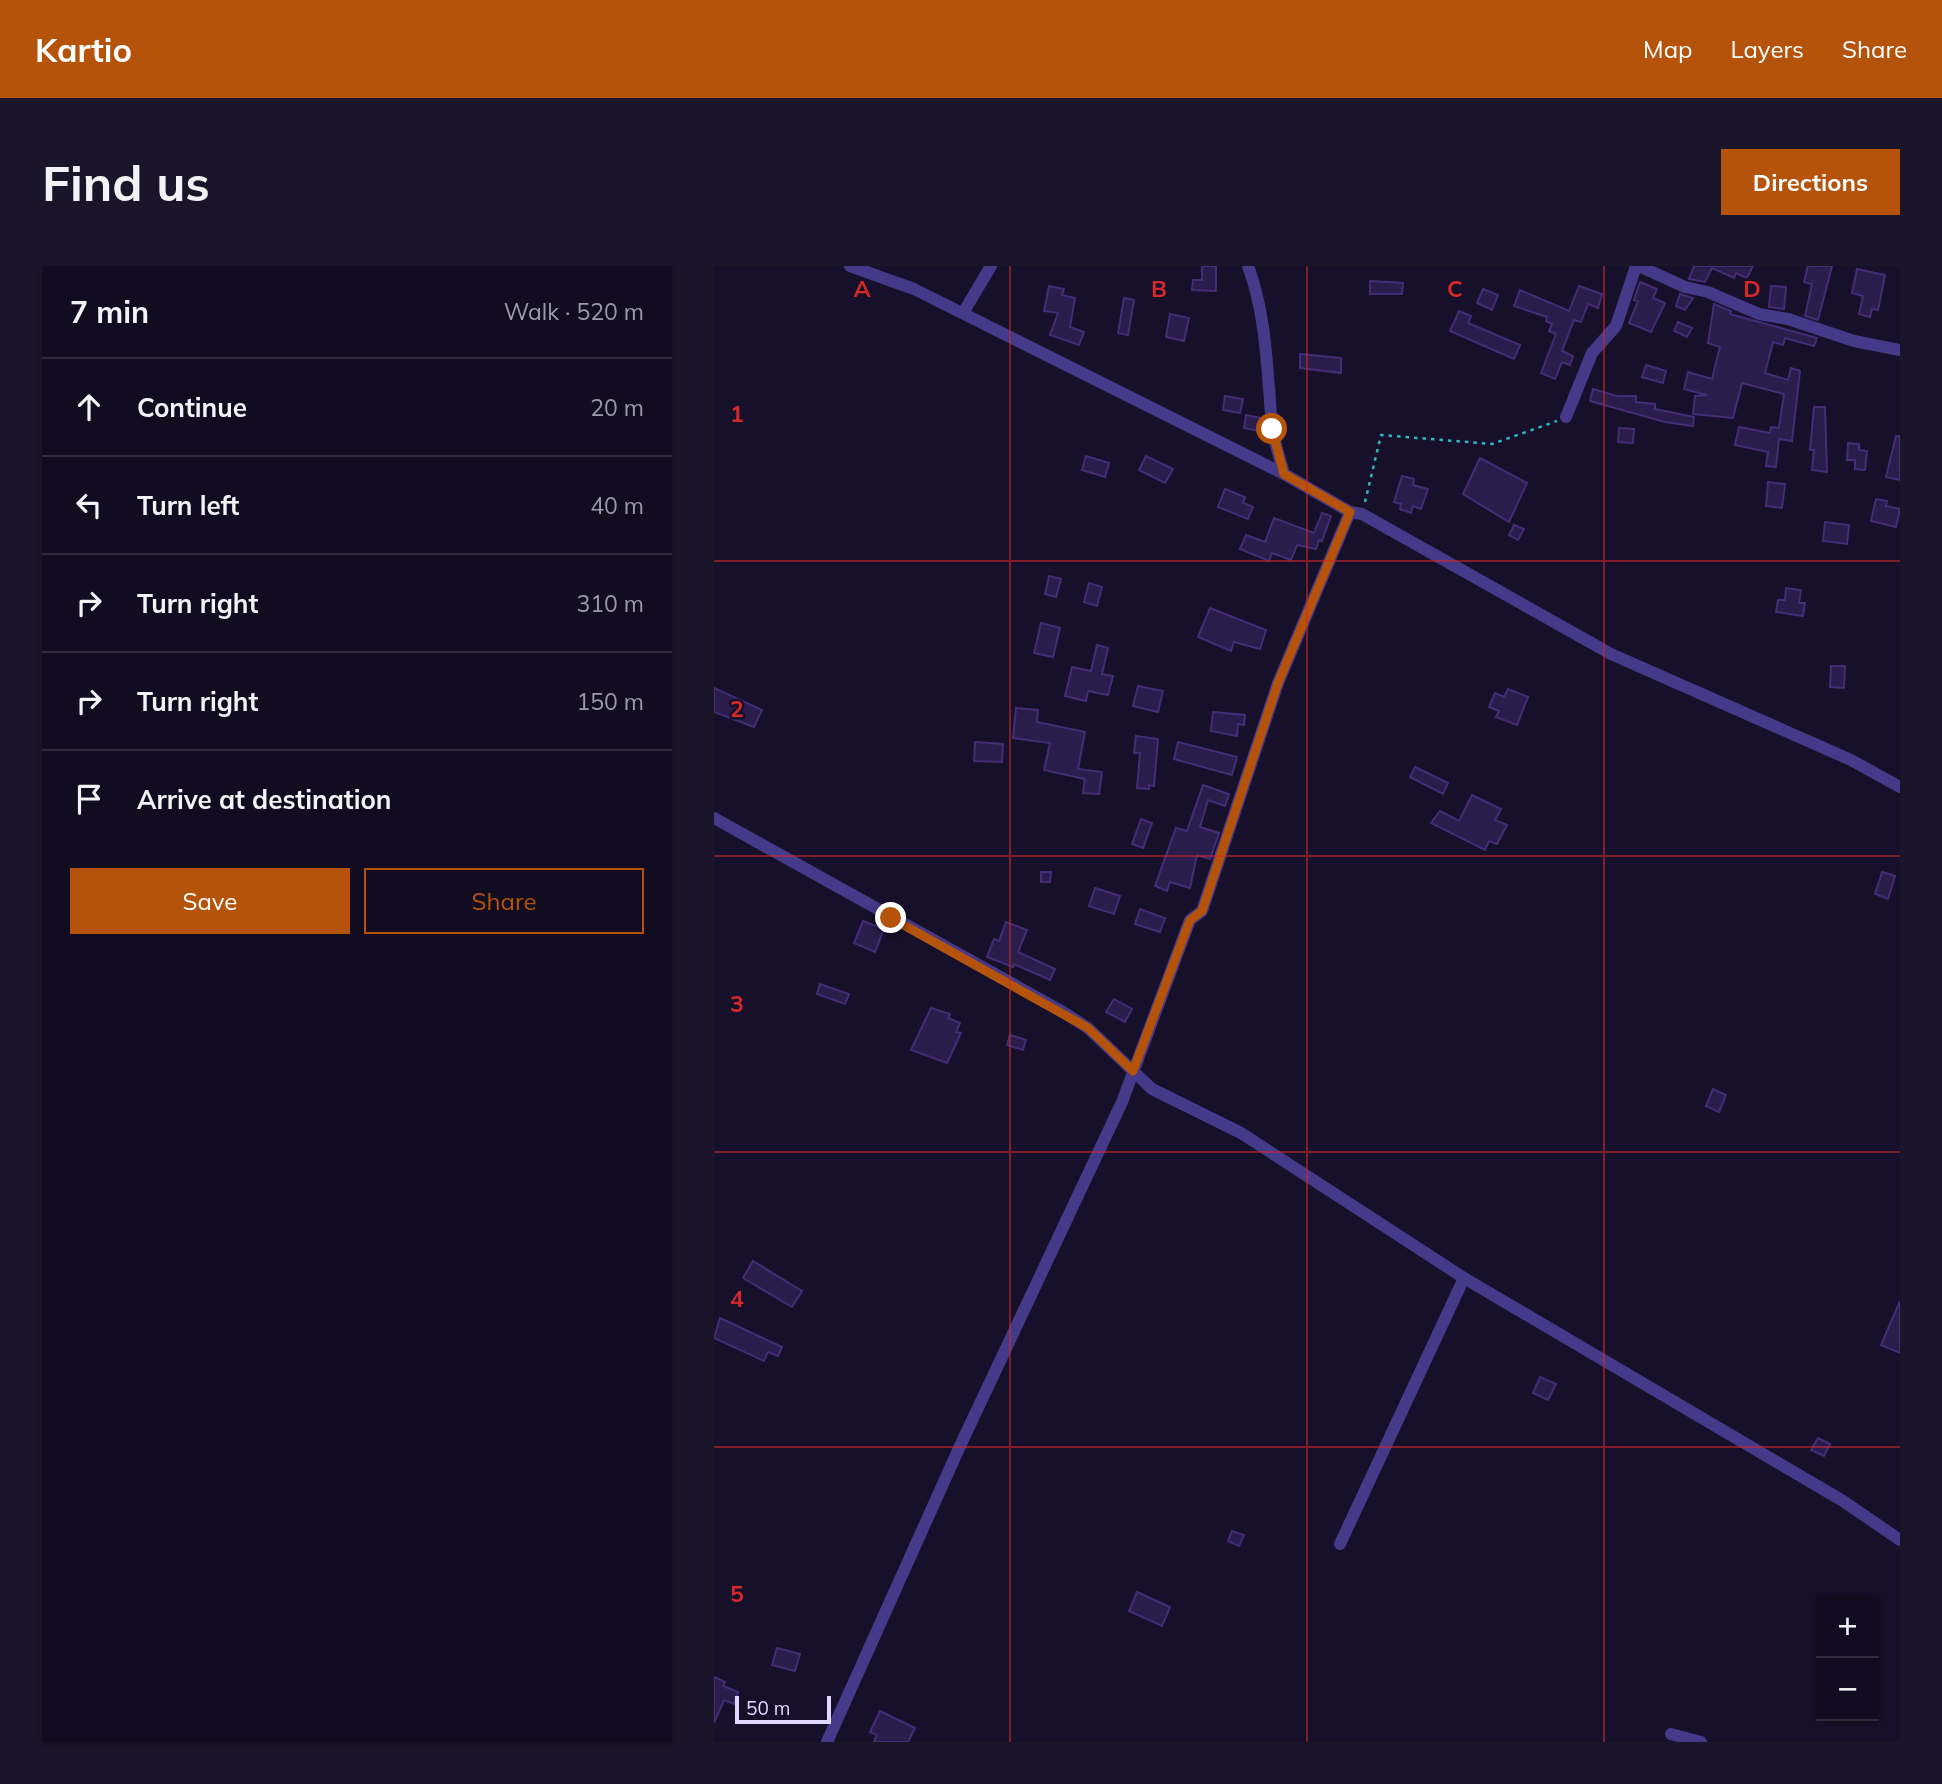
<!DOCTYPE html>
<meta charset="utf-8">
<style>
body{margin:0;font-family:Mulish,sans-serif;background:#1a1529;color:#f1f3f6}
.controls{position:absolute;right:21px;bottom:21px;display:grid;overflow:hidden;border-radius:0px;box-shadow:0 2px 5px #0004}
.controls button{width:63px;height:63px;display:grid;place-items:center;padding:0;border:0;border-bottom:2px solid #302c3e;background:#110c20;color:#f1f3f6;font:35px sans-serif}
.scale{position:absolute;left:21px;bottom:18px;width:96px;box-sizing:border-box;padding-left:7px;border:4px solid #e0d8ff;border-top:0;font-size:19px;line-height:24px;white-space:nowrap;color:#e0d8ff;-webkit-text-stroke:5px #17102a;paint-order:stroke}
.stop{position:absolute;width:21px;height:21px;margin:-16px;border:5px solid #b45309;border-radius:50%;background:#fff}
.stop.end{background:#b45309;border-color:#fff;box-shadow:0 2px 7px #0008}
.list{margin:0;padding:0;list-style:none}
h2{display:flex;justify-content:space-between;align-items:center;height:91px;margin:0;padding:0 28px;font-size:30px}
h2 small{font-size:23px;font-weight:400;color:#9c9ba5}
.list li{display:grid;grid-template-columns:46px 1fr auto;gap:21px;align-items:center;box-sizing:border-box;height:98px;padding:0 28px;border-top:2px solid #302c3e}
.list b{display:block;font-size:26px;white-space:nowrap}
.list em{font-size:23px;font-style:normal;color:#9c9ba5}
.actions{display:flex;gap:14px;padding:21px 28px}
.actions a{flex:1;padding:16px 0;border:2px solid #b45309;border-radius:0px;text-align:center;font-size:24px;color:#b45309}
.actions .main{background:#b45309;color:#fff}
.icon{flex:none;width:38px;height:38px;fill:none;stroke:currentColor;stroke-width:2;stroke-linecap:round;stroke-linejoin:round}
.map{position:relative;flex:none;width:1186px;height:1476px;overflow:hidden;border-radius:0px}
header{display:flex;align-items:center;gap:42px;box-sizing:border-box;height:98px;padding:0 35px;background:#b45309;color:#fff}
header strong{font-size:33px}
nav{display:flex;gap:38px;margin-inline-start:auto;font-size:24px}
.intro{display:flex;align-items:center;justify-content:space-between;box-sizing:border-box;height:168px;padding:0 42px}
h1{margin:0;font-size:49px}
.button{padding:18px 32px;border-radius:0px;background:#b45309;color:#fff;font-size:24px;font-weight:700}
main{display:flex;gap:42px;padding:0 42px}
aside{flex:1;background:#110c20;border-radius:0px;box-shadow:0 2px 5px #0004}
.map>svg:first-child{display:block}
.building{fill:#2a1c4b;stroke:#432d77;stroke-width:2}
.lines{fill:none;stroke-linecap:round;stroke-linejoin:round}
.path{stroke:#2eb9be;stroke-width:2.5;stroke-dasharray:3.5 5;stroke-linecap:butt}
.minor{stroke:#453a89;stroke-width:12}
.route{stroke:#b45309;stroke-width:9}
.grid{fill:none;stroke:#d62828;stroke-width:2;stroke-opacity:0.55}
.grid-label{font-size:23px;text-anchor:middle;font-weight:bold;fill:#d62828;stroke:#17102a;stroke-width:5;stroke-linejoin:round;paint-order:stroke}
</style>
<header>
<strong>Kartio</strong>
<nav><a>Map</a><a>Layers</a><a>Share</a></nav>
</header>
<div class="intro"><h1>Find us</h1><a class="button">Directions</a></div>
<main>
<aside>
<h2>7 min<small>Walk · 520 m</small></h2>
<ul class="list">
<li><svg class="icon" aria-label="ahead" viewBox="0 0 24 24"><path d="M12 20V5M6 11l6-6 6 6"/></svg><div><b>Continue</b></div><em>20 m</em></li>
<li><svg class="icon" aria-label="left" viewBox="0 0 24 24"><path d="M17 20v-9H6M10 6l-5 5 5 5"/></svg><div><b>Turn left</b></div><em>40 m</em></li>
<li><svg class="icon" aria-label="right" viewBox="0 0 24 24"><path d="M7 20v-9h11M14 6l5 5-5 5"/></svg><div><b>Turn right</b></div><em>310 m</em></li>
<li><svg class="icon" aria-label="right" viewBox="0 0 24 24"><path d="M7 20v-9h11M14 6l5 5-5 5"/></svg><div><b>Turn right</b></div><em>150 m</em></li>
<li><svg class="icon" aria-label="arrive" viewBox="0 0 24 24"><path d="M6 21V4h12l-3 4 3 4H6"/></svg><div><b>Arrive at destination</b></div></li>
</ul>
<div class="actions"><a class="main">Save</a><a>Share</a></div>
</aside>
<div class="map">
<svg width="1186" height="1476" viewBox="0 0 1186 1476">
<rect width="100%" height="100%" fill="#17102a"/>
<g class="building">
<polygon points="488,0 502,0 502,25 478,24 479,14 488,14"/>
<polygon points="980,0 1039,0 1033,12 1022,7 1020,12 998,2 991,16 975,13"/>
<polygon points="1094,0 1118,0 1104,54 1091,50 1098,18 1090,16"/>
<polygon points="1143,3 1171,9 1164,44 1158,43 1156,51 1145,48 1149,30 1138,27"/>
<polygon points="656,15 689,17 688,28 656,28"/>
<polygon points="926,16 943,23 939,32 951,37 937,66 915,57 924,35 920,34"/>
<polygon points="335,20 350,23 348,29 361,32 356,61 370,66 365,79 336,69 344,47 330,45"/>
<polygon points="865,20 888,28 884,42 874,38 867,56 860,54 848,85 859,90 856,99 848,96 841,113 827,107 842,68 835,65 838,58 832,55 833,51 800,40 806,24 855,45"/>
<polygon points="1057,20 1072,21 1070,43 1055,41"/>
<polygon points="769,23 784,29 778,44 763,37"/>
<polygon points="966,28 979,32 971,44 962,40"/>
<polygon points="410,32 420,34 414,69 404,67"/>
<polygon points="1000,38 1017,45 1016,48 1103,72 1100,80 1071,72 1069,79 1059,76 1051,107 1074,114 1077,102 1086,105 1078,175 1065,173 1062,201 1052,200 1054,186 1021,179 1025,161 1056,167 1057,161 1065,162 1070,128 1028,117 1019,152 979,148 981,130 993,129 970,123 974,106 998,113 1006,81 994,77"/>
<polygon points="745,45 757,50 754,57 806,79 800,93 736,65"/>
<polygon points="456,48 475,52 470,75 452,71"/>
<polygon points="964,56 978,62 973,71 960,65"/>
<polygon points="586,88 627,92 627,107 586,102"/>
<polygon points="932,99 952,105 949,117 928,111"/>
<polygon points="879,123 903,130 922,130 922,136 941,138 941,143 980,151 979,160 951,156 876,135"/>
<polygon points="511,130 529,133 526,147 509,144"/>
<polygon points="1100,141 1111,141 1113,206 1098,204 1100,184 1096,184"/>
<polygon points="532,149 547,152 545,165 530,162"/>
<polygon points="905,162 920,163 919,177 904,176"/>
<polygon points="1182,170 1186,170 1186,214 1172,211"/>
<polygon points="1134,177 1145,178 1145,184 1153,185 1151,204 1141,203 1141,194 1133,194"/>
<polygon points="372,190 395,197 391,211 368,204"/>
<polygon points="432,190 459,203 451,217 425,204"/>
<polygon points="766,192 813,217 795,256 749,228"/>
<polygon points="688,210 700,213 699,219 714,223 707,243 699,240 697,247 686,243 687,238 680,236"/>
<polygon points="1054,216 1071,218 1068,242 1052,240"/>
<polygon points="511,223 531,231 529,237 539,241 534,253 504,241"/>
<polygon points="1162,233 1173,235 1172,240 1186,243 1182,261 1157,255"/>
<polygon points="608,247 617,250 608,275 605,274 602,283 583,279 577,294 558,287 555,295 526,283 532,269 551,276 560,252 600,267"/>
<polygon points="1111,256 1135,259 1133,278 1109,275"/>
<polygon points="800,259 810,263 804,274 795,269"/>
<polygon points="335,310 347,313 342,331 331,328"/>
<polygon points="375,317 388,321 383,340 370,336"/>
<polygon points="1072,322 1087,324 1085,337 1091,337 1089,350 1062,346 1064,334 1071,334"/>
<polygon points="496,342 552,364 546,383 520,376 517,385 484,371"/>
<polygon points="327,357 346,362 339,391 320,387"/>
<polygon points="383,379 394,382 388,408 399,410 394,429 374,425 372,435 351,430 358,401 377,405"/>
<polygon points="1117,400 1131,400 1130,422 1116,421"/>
<polygon points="424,420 449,425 444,446 419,440"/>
<polygon points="0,422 48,444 40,461 0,446"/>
<polygon points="794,423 814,431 803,459 782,451 785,445 775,441 781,427 790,431"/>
<polygon points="302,442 324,444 323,456 371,466 364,503 388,506 385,528 369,527 371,513 330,504 336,477 299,472"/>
<polygon points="499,446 531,449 530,459 524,458 523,470 497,465"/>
<polygon points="422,470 444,473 440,520 435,519 435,523 423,522 426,487 420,487"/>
<polygon points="261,476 289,478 288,496 260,495"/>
<polygon points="464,476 523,491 518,509 460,493"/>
<polygon points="701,501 734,517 729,528 696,511"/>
<polygon points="489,519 515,528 511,540 494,534 486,561 505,567 496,593 483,589 476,622 456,616 453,625 441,620 462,562 473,565"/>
<polygon points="758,529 787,543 781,554 793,559 783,578 775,575 771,584 717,557 726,545 745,555"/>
<polygon points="427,553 438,557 429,582 418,578"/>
<polygon points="327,606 337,606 336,616 327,616"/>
<polygon points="1168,606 1181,610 1174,633 1161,628"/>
<polygon points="381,622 406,630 400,648 375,640"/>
<polygon points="426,643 451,652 446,666 421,658"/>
<polygon points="149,655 170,663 161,686 140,677"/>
<polygon points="292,656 313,664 304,686 341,703 336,714 300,698 299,701 273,691 280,673 285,675"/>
<polygon points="106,718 135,728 131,738 103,728"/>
<polygon points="400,733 418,743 411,756 392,746"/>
<polygon points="217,742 236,748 234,752 246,757 242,766 247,767 233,797 197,784"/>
<polygon points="296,769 312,774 309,784 293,779"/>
<polygon points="999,823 1012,829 1005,846 992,840"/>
<polygon points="39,995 88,1025 78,1041 29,1012"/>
<polygon points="1186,1035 1186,1087 1167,1079"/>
<polygon points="6,1052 68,1081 64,1090 54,1086 50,1095 0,1072"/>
<polygon points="826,1111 842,1118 834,1134 819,1127"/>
<polygon points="1104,1172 1116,1178 1110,1190 1097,1184"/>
<polygon points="518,1265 530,1269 525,1280 514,1275"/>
<polygon points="423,1326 456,1341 448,1360 415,1345"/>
<polygon points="63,1382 86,1388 81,1405 58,1399"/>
<polygon points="0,1411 11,1416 9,1420 24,1426 20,1438 10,1434 0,1457"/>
<polygon points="166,1445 201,1462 194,1476 160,1476 163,1469 156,1466"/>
</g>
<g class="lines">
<polyline class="path" points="651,236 667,169 778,178 843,155"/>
<g class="minor">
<polyline points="136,0 200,23 570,208 636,246 648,248 897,388 1137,494 1186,521"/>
<path d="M534 0C553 51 553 107 558 160 560 176 566 192 570 208"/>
<polyline points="925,0 971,21 994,26 1045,48 1074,53 1140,75 1186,84"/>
<polyline points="249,47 277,0"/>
<polyline points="852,151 878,87 902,60 922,0"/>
<polyline points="0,552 349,746 374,762 438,823 527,867 750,1012 1129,1235 1186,1274"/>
<polyline points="626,1278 750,1012"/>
<polyline points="957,1468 987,1476"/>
<polyline points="113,1476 246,1180 408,836 476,654 488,645 564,417 636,246"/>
</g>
</g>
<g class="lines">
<polyline class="route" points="177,652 374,762 419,805 476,654 488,645 564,417 636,246 570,208 558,163"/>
</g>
<path class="grid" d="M296 0V1476M593 0V1476M890 0V1476M0 295H1186M0 590H1186M0 886H1186M0 1181H1186"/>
<g class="grid-label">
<text x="148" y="31">A</text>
<text x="445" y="31">B</text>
<text x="741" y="31">C</text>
<text x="1038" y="31">D</text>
<text x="23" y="156">1</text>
<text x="23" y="451">2</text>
<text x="23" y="746">3</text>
<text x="23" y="1041">4</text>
<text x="23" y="1336">5</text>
</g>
</svg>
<div class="controls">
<button>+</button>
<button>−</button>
</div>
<div class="scale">50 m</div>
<div class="stop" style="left:558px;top:163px"></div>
<div class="stop end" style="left:177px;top:652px"></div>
</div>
</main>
